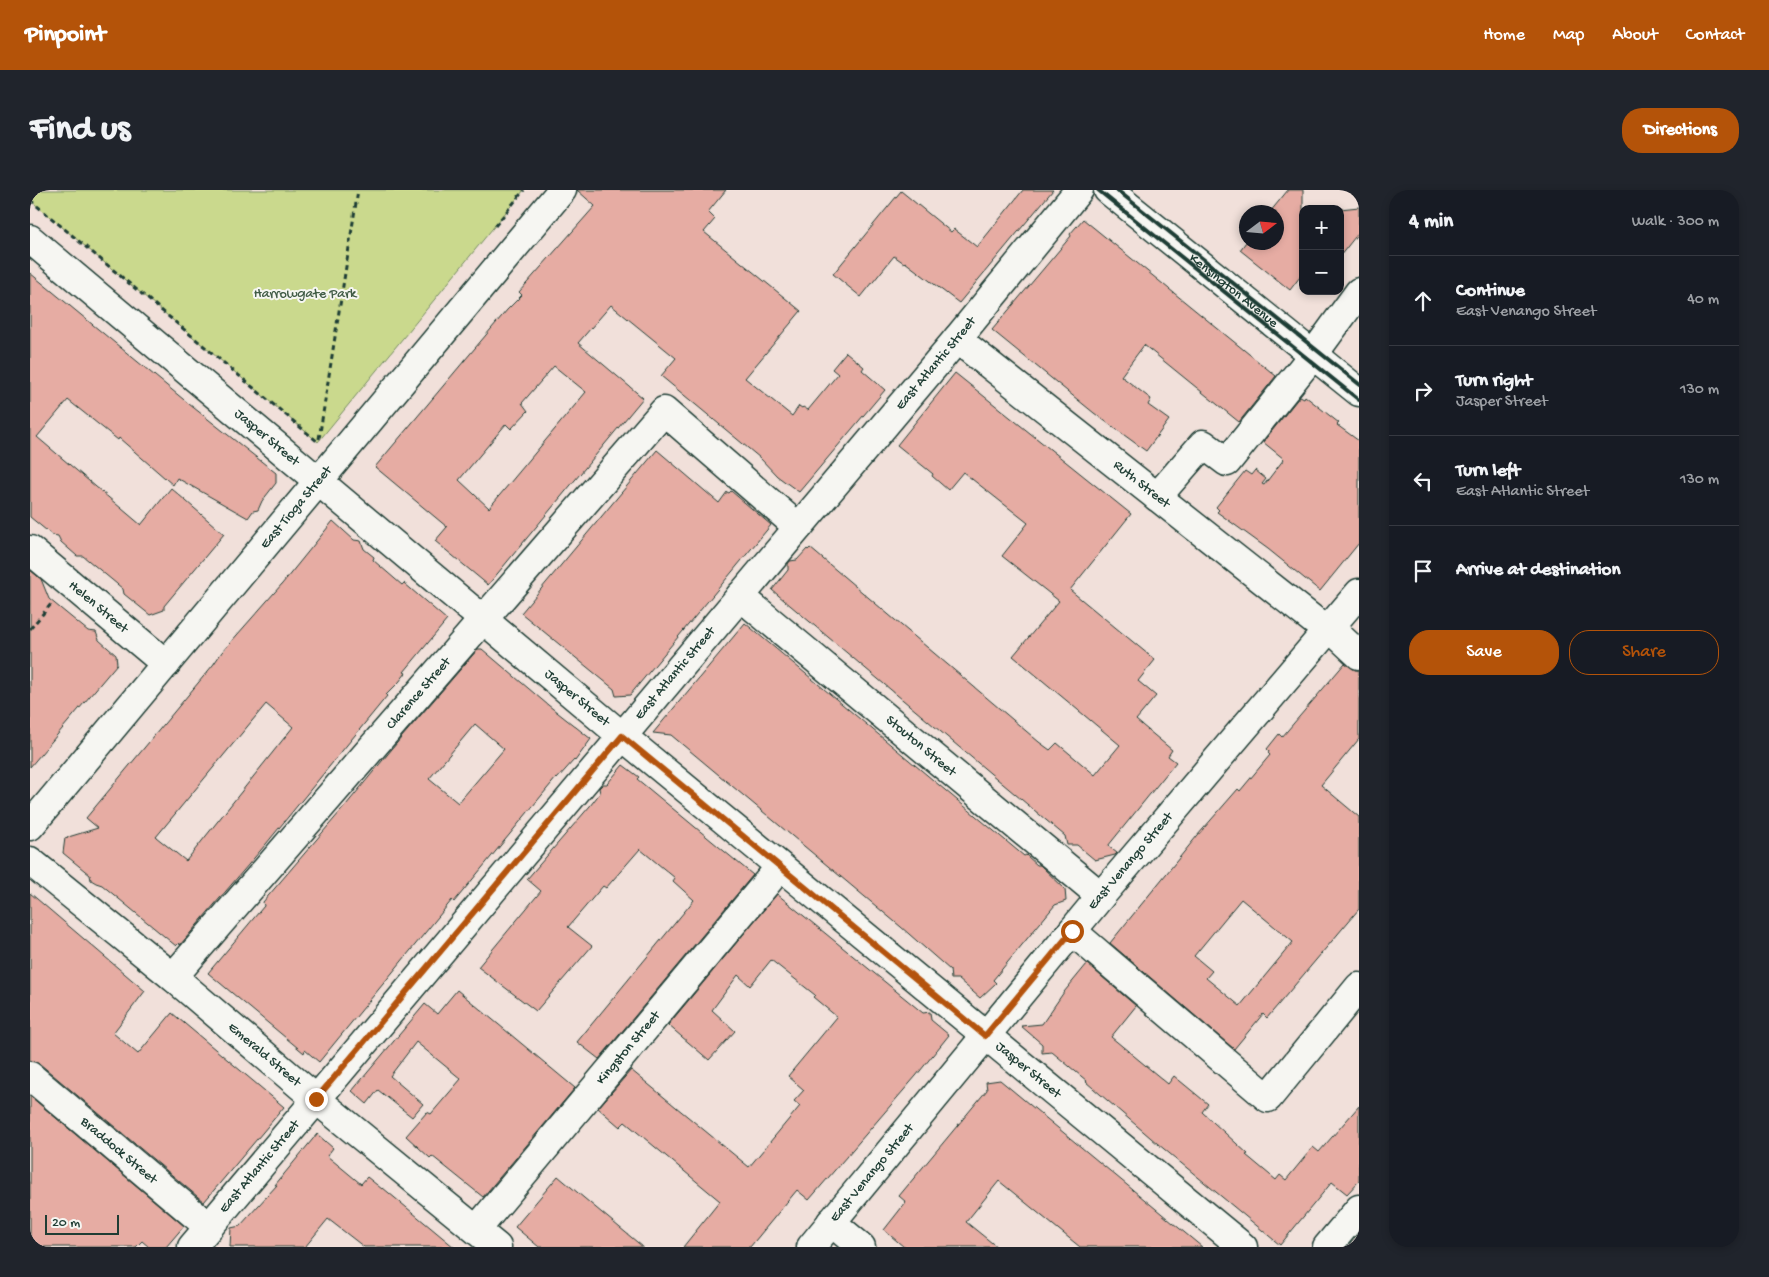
<!DOCTYPE html>
<meta charset="utf-8">
<style>
body{margin:0;font-family:"Gochi Hand",sans-serif;background:#20242c;color:#f1f3f6}
.controls{position:absolute;right:15px;top:15px;display:grid;overflow:hidden;border-radius:10px;box-shadow:0 2px 8px #0003}
.controls button{width:45px;height:45px;display:grid;place-items:center;padding:0;border:0;border-bottom:1px solid #363941;background:#171b24;color:#f1f3f6;font:25px sans-serif}
.compass{position:absolute;left:1209px;top:15px;width:45px;height:45px;border-radius:50%;background:#171b24;box-shadow:0 2px 8px #0003;rotate:74deg}
.scale{position:absolute;left:15px;bottom:12px;width:74px;box-sizing:border-box;padding-left:5px;border:2px solid #1f3d34;border-top:0;font-size:14px;line-height:18px;white-space:nowrap;color:#1f3d34;-webkit-text-stroke:4px #f6f6f2;paint-order:stroke}
.stop{position:absolute;width:15px;height:15px;margin:-11px;border:4px solid #b45309;border-radius:50%;background:#fff}
.stop.end{background:#b45309;border-color:#fff;box-shadow:0 1px 5px #0008}
.list{margin:0;padding:0;list-style:none}
h2{display:flex;justify-content:space-between;align-items:center;height:65px;margin:0;padding:0 20px;font-size:21px}
h2 small{font-size:16px;font-weight:400;color:#9ea1a6}
.list li{display:grid;grid-template-columns:32px 1fr auto;gap:15px;align-items:center;box-sizing:border-box;height:90px;padding:0 20px;border-top:1px solid #363941}
.list b{display:block;font-size:19px;white-space:nowrap}
.list p{margin:0;font-size:16px;white-space:nowrap;color:#9ea1a6}
.list em{font-size:16px;font-style:normal;color:#9ea1a6}
.actions{display:flex;gap:10px;padding:15px 20px}
.actions a{flex:1;padding:11px 0;border:1px solid #b45309;border-radius:20px;text-align:center;font-size:18px;color:#b45309}
.actions .main{background:#b45309;color:#fff}
.icon{flex:none;width:28px;height:28px;fill:none;stroke:currentColor;stroke-width:2;stroke-linecap:round;stroke-linejoin:round}
.map{position:relative;flex:none;width:1329px;height:1057px;overflow:hidden;border-radius:20px}
header{display:flex;align-items:center;gap:30px;box-sizing:border-box;height:70px;padding:0 25px;background:#b45309;color:#fff}
header strong{font-size:24px}
nav{display:flex;gap:28px;margin-inline-start:auto;font-size:18px}
.intro{display:flex;align-items:center;justify-content:space-between;box-sizing:border-box;height:120px;padding:0 30px}
h1{margin:0;font-size:35px}
.button{padding:12px 22px;border-radius:20px;background:#b45309;color:#fff;font-size:18px;font-weight:700}
main{display:flex;gap:30px;padding:0 30px}
aside{flex:1;background:#171b24;border-radius:20px;box-shadow:0 2px 8px #0003}
.map>svg:first-child{display:block}
.green{fill:#cad98d;stroke:#748b60}
.building{fill:#e6aca3;stroke:#1f3d34;fill-rule:evenodd}
.lines{fill:none;stroke-linecap:round;stroke-linejoin:round}
.minor-casing{stroke:#1f3d34;stroke-width:31}
.path{stroke:#1f3d34;stroke-width:3;stroke-dasharray:5 4;stroke-linecap:butt}
.minor{stroke:#f6f6f2;stroke-width:28}
.rail{stroke:#1f3d34;stroke-width:4}
.route{stroke:#b45309;stroke-width:6}
.labels{text-anchor:middle;dominant-baseline:central;stroke-width:4;stroke-linejoin:round;paint-order:stroke}
.street-label{font-size:14px;fill:#1f3d34;stroke:#f6f6f2}
.park-label{font-size:14px;fill:#415c46;stroke:#f6f6f2}
</style>
<header>
<strong>Pinpoint</strong>
<nav><a>Home</a><a>Map</a><a>About</a><a>Contact</a></nav>
</header>
<div class="intro"><h1>Find us</h1><a class="button">Directions</a></div>
<main>
<div class="map">
<svg width="1329" height="1057" viewBox="0 0 1329 1057">
<rect width="100%" height="100%" fill="#f1e0da"/>
<filter id="ink" filterUnits="userSpaceOnUse"><feTurbulence type="fractalNoise" baseFrequency=".02" numOctaves="2"/><feDisplacementMap in="SourceGraphic" scale="10" xChannelSelector="R" yChannelSelector="G"/><feConvolveMatrix kernelMatrix="1 2 1 2 8 2 1 2 1" color-interpolation-filters="sRGB"/></filter>
<g filter="url(#ink)">
<polygon class="green" points="0,0 494,0 288,252 0,10"/>
<g class="building">
<path d="M547 0H696L678 22 685 29 674 42 771 121 715 188 762 226 769 216 772 218 773 217 778 220 808 184 802 179 816 162 834 177 832 180 855 200 769 302 747 286 730 268 631 186 646 168 581 115 548 153 613 208 458 395 405 351 417 337 345 277 477 120 492 105 489 102 565 16ZM524 176 556 202 459 318 429 290 476 234 481 239 498 221 492 213Z"/>
<polygon points="993,0 1023,0 929,113 875,72 874,73 864,66 831,107 803,84 871,1 921,42 924,39 947,57"/>
<polygon points="1258,0 1273,0 1273,83 1260,100 1210,60 1216,52 1246,52 1246,22 1240,22"/>
<polygon points="1329,17 1329,42 1310,66 1310,19"/>
<polygon points="1053,29 1246,186 1209,232 1114,155 1091,186 1121,209 1118,215 1139,230 1116,261 1064,223 962,140 1041,46 1040,44"/>
<polygon points="0,83 159,214 246,283 246,293 232,311 228,320 223,321 218,328 147,288 143,295 89,248 88,250 38,210 7,247 111,335 141,298 194,344 134,416 134,420 120,425 94,404 93,399 53,366 47,366 31,352 28,346 22,345 0,327"/>
<polygon points="925,183 1101,324 1040,400 1125,470 1108,491 1126,506 1106,530 1142,560 1138,566 1146,572 1078,656 1087,663 1085,665 1065,670 1047,655 1037,655 1035,646 742,400 758,380 758,374 760,371 767,370 777,359 778,360 780,358 1009,552 1020,560 1027,553 1065,585 1090,555 983,466 1029,411 972,366 998,333 933,282 918,300 902,286 903,284 867,255"/>
<polygon points="1270,206 1274,208 1275,206 1309,233 1307,235 1329,251 1329,353 1290,401 1238,359 1187,322 1189,320 1186,317 1215,281 1221,285 1225,280 1236,289 1232,294 1234,295 1254,269 1233,252"/>
<polygon points="627,260 689,313 697,302 699,303 701,301 741,335 600,505 586,506 584,499 491,423"/>
<path d="M303 331 324 350 331 351 334 359 344 367 343 370 372 395 374 393 417 430 374 482 376 483 369 492 356 505 357 506 236 654 150 755 149 753 146 756 72 695 66 693 61 690 60 685 33 663 35 648 68 638 56 628 183 475 192 462 252 394ZM236 514 263 537 156 671 126 647Z"/>
<polygon points="0,380 11,389 19,409 58,441 66,442 69,450 86,465 87,474 0,577"/>
<polygon points="715,433 994,666 996,665 1007,675 1010,675 1035,699 1036,711 1025,715 963,790 966,793 950,808 928,789 921,789 920,780 871,737 641,545 623,543"/>
<path d="M448 459H452L518 515 561 549 545 571 544 570 527 589 526 588 424 712 422 710 289 872 275 860 274 863 178 783 234 716 233 712 316 615 371 548ZM445 534 474 559 428 613 399 589Z"/>
<path d="M1315 473 1325 480H1329V549L1291 595 1329 627V719L1237 828 1233 824 1204 859 1080 753 1167 646 1208 599 1210 601 1240 565 1238 563 1239 561 1237 559 1249 544 1252 547ZM1211 709 1263 752 1210 816 1176 788 1182 781 1164 766Z"/>
<polygon points="593,575 609,587 607,589 723,685 569,869 547,852 664,710 643,691 645,688 610,659 576,698 573,696 538,737 562,756 506,821 448,777 511,701 497,689 560,616 570,603 569,598 573,594 577,594"/>
<polygon points="0,703 115,801 83,843 108,864 142,823 254,917 174,1012 10,874 0,871"/>
<polygon points="747,704 893,823 900,822 901,830 919,845 886,886 779,1010 767,1000 720,1057 653,1057 690,1011 595,932 590,937 568,918 601,880 719,977 770,916 764,911 774,900 758,886 807,827 783,807 785,805 741,770 720,796 708,785 682,820 705,841 679,870 638,835"/>
<polygon points="1057,774 1106,816 1081,847 1138,894 1144,886 1178,914 1172,922 1218,964 1216,965 1246,990 1250,985 1256,990 1283,957 1289,962 1329,916 1329,991 1317,1004 1302,992 1250,1055 1128,954 1056,892 1057,891 1022,862 1012,863 1012,854 991,836 1012,834 1034,802"/>
<polygon points="427,800 545,898 453,1007 402,966 400,968 376,946 397,922 401,924 431,889 386,852 360,886 393,914 382,927 348,900 337,914 322,901 395,814 407,824"/>
<polygon points="970,890 1011,924 1172,1057 1050,1057 969,991 936,1032 967,1057 874,1057 854,1040 876,1012 869,1006 957,900 956,892"/>
<polygon points="0,906 154,1036 136,1057 119,1057 112,1051 106,1057 0,1057"/>
<polygon points="287,944 303,958 297,966 313,979 331,994 337,987 352,999 353,998 424,1057 334,1057 298,1029 275,1057 200,1057 201,1038 210,1036 247,995 245,995"/>
<polygon points="528,986 554,1008 613,1057 509,1057 485,1037"/>
</g>
<g class="lines">
<defs>
<g id="minor">
<path id="s1" d="M1078 0 1329 202"/>
<path id="s2" d="M0 49 592 546 1213 1057"/>
<path id="s3" d="M927 149 1296 440"/>
<polyline points="1127,307 1173,254 1197,272 1283,165 1329,102"/>
<path id="s4" d="M0 360 136 474"/>
<path id="s5" d="M710 406 1071 706"/>
<polyline points="1299,437 1329,465"/>
<path id="s6" d="M0 636 532 0"/>
<path id="s7" d="M0 671 143 787 286 909 467 1057"/>
<polyline points="1042,741 1238,908 1329,797"/>
<path id="s8" d="M143 787 634 221 768 337"/>
<path id="s9" d="M0 886 179 1037"/>
<polyline points="801,1032 831,1057"/>
<path id="s10" d="M447 1039 750 677"/>
<path id="s11" d="M162 1057 927 149 1049 0"/>
<path id="s12" d="M781 1057 1071 706 1329 403"/>
<polyline points="1297,1057 1329,1019"/>
</g>
</defs>
<use href="#minor" class="minor-casing"/>
<g class="path">
<polyline points="0,10 288,252"/>
<polyline points="465,36 494,0"/>
<polyline points="289,249 328,0"/>
<polyline points="0,439 22,413"/>
</g>
<use href="#minor" class="minor"/>
<g class="rail">
<polyline points="1068,0 1329,210"/>
<polyline points="1087,0 1329,194"/>
</g>
</g>
</g>
<g class="lines" filter="url(#ink)">
<polyline class="route" points="286,909 592,546 955,846 1042,741"/>
</g>
<g class="labels">
<g class="street-label">
<text stroke="none"><textPath href="#s1" startOffset="161">Kensington Avenue</textPath></text>
<text stroke="none"><textPath href="#s11" startOffset="1155">East Atlantic Street</textPath></text>
<text stroke="none"><textPath href="#s2" startOffset="309">Jasper Street</textPath></text>
<text stroke="none"><textPath href="#s3" startOffset="235">Ruth Street</textPath></text>
<text stroke="none"><textPath href="#s6" startOffset="415">East Tioga Street</textPath></text>
<text stroke="none"><textPath href="#s4" startOffset="89">Helen Street</textPath></text>
<text stroke="none"><textPath href="#s11" startOffset="750">East Atlantic Street</textPath></text>
<text stroke="none"><textPath href="#s8" startOffset="375">Clarence Street</textPath></text>
<text stroke="none"><textPath href="#s2" startOffset="714">Jasper Street</textPath></text>
<text stroke="none"><textPath href="#s5" startOffset="235">Stouton Street</textPath></text>
<text stroke="none"><textPath href="#s12" startOffset="501">East Venango Street</textPath></text>
<text stroke="none"><textPath href="#s10" startOffset="236">Kingston Street</textPath></text>
<text stroke="none"><textPath href="#s7" startOffset="304">Emerald Street</textPath></text>
<text stroke="none"><textPath href="#s2" startOffset="1299">Jasper Street</textPath></text>
<text stroke="none"><textPath href="#s9" startOffset="116">Braddock Street</textPath></text>
<text stroke="none"><textPath href="#s11" startOffset="105">East Atlantic Street</textPath></text>
<text stroke="none"><textPath href="#s12" startOffset="96">East Venango Street</textPath></text>
</g>
<g class="park-label">
<text x="275" y="104">Harrowgate Park</text>
</g>
</g>
</svg>
<div class="controls">
<button>+</button>
<button>−</button>
</div>
<svg class="compass" viewBox="-18 -18 36 36"><path d="M0-13l5 13h-10z" fill="#e53935"/><path d="M0 13l5-13h-10z" fill="#9ea1a6"/></svg>
<div class="scale">20 m</div>
<div class="stop" style="left:1042px;top:741px"></div>
<div class="stop end" style="left:286px;top:909px"></div>
</div>
<aside>
<h2>4 min<small>Walk · 300 m</small></h2>
<ul class="list">
<li><svg class="icon" aria-label="ahead" viewBox="0 0 24 24"><path d="M12 20V5M6 11l6-6 6 6"/></svg><div><b>Continue</b><p>East Venango Street</p></div><em>40 m</em></li>
<li><svg class="icon" aria-label="right" viewBox="0 0 24 24"><path d="M7 20v-9h11M14 6l5 5-5 5"/></svg><div><b>Turn right</b><p>Jasper Street</p></div><em>130 m</em></li>
<li><svg class="icon" aria-label="left" viewBox="0 0 24 24"><path d="M17 20v-9H6M10 6l-5 5 5 5"/></svg><div><b>Turn left</b><p>East Atlantic Street</p></div><em>130 m</em></li>
<li><svg class="icon" aria-label="arrive" viewBox="0 0 24 24"><path d="M6 21V4h12l-3 4 3 4H6"/></svg><div><b>Arrive at destination</b></div></li>
</ul>
<div class="actions"><a class="main">Save</a><a>Share</a></div>
</aside>
</main>
